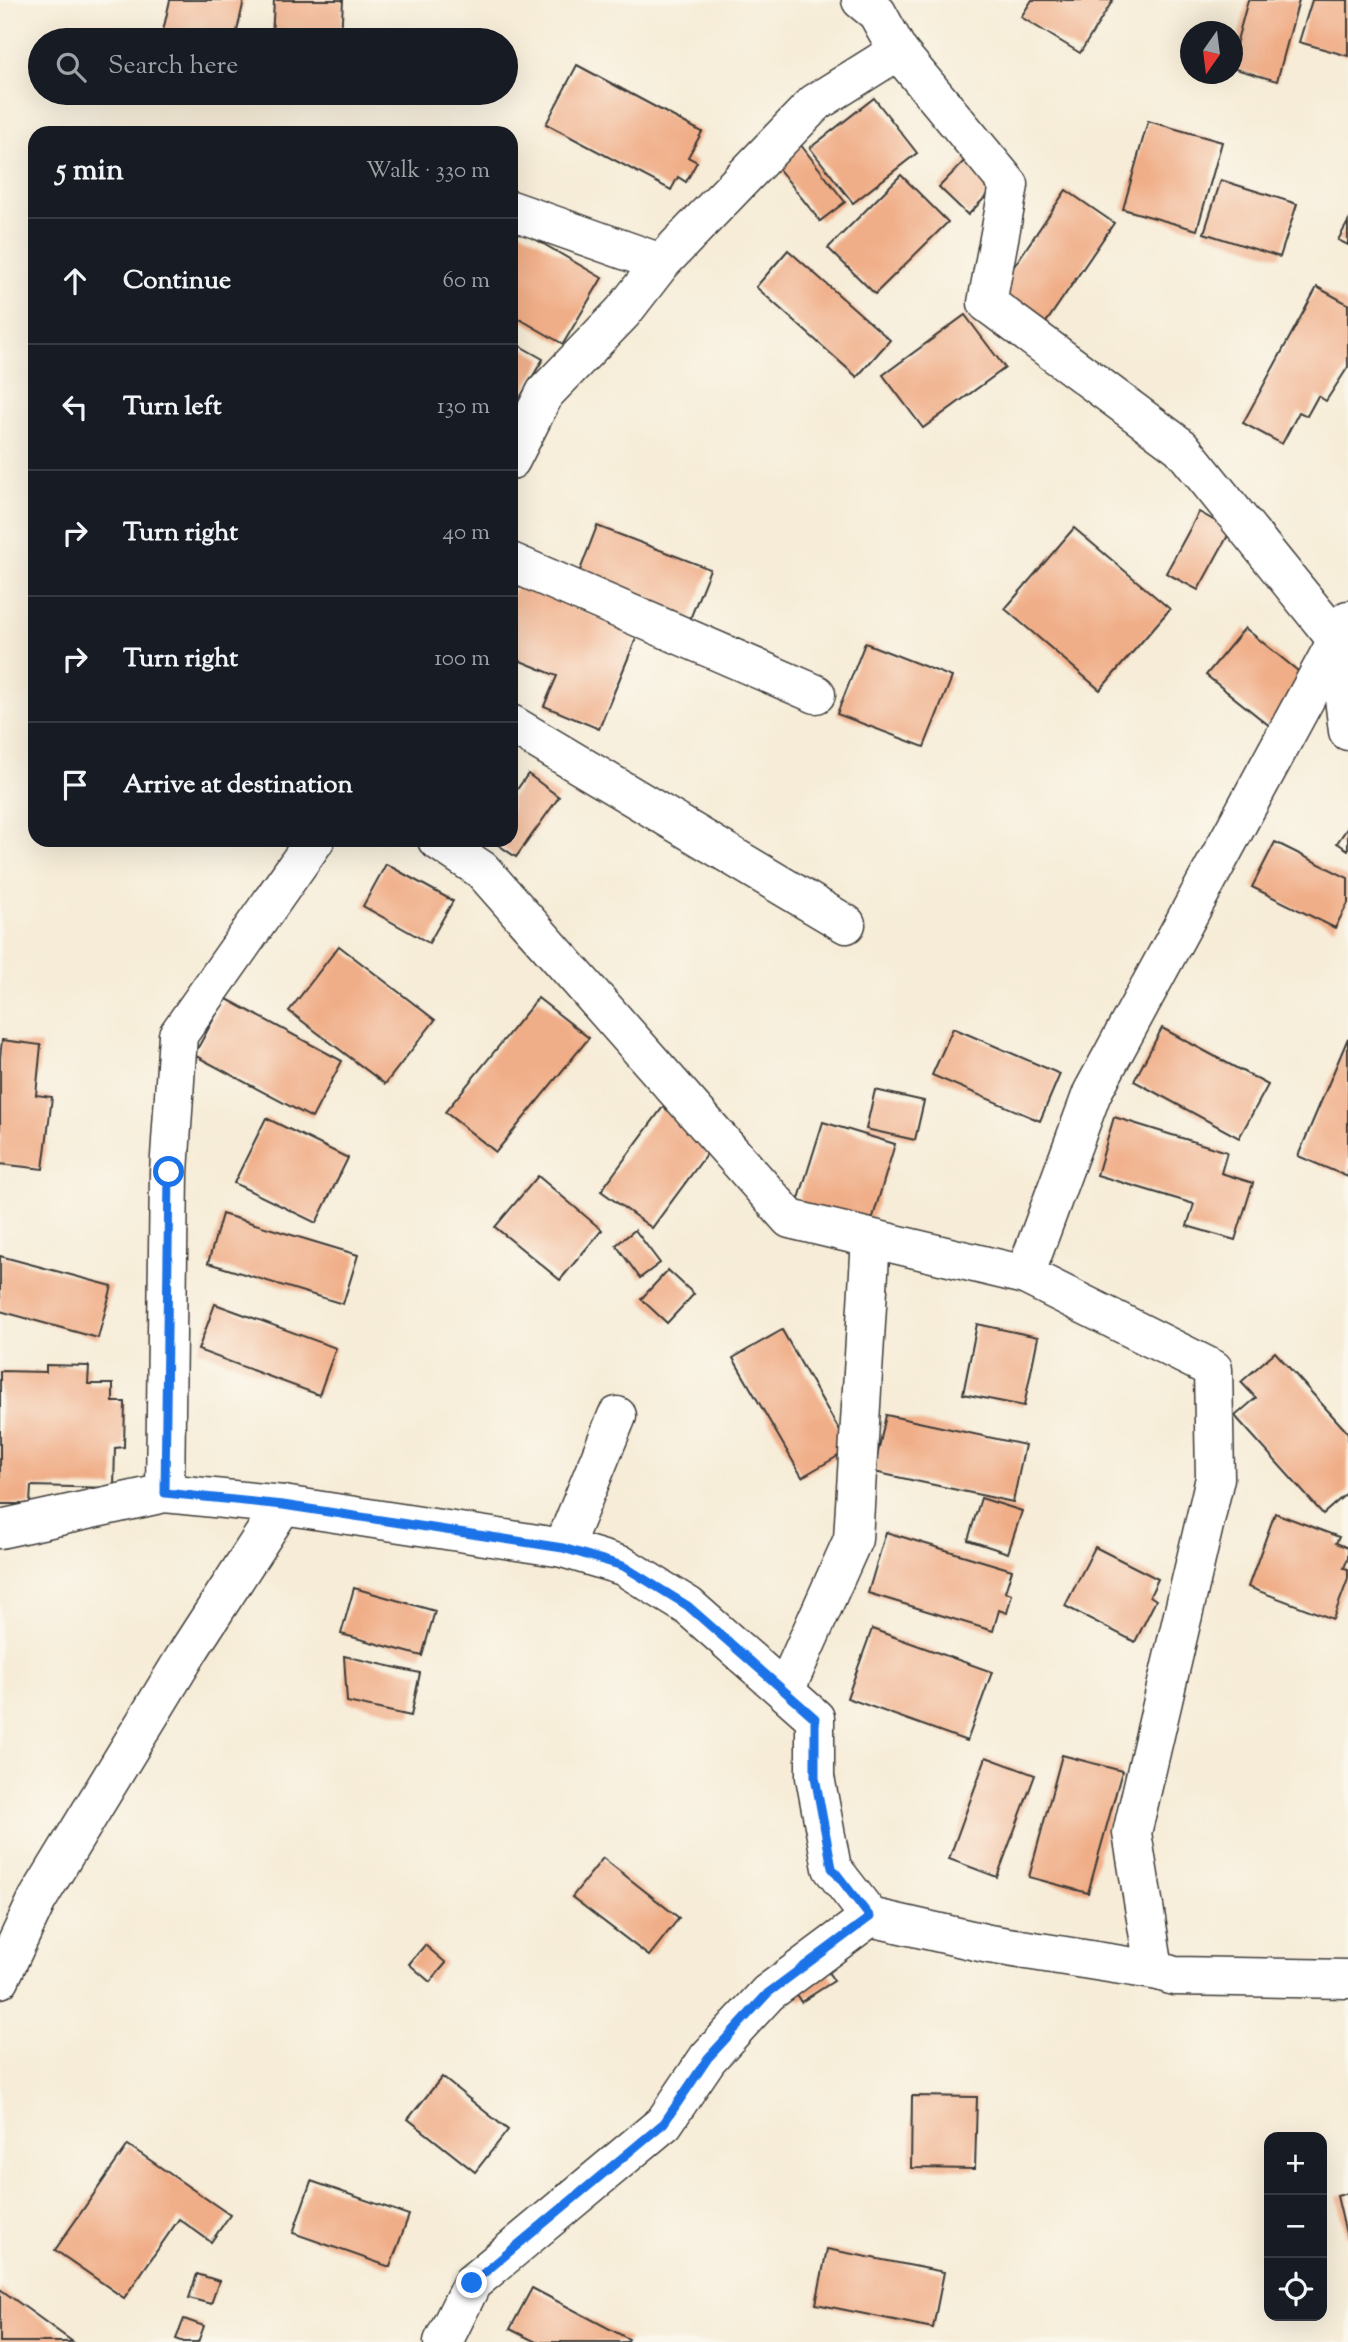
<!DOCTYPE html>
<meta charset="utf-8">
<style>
body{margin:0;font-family:"Sorts Mill Goudy",serif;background:#242831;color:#f1f3f6}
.controls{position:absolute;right:21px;bottom:21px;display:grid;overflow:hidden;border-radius:14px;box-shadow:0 7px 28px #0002}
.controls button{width:63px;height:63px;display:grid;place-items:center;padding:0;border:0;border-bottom:2px solid #363941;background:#171b24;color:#f1f3f6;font:35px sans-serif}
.compass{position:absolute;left:1180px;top:21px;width:63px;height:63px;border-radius:50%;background:#171b24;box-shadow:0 7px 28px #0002;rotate:194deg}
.stop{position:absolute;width:21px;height:21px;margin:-16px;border:5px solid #1a73e8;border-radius:50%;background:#fff}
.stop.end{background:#1a73e8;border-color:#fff;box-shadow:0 2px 7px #0008}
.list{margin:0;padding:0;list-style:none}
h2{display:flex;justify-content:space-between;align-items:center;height:91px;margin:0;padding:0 28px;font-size:30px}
h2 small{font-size:23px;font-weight:400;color:#9ea1a6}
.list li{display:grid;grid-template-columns:46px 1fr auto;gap:21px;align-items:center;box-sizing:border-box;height:126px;padding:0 28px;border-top:2px solid #363941}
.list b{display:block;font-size:26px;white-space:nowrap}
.list em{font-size:23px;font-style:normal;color:#9ea1a6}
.icon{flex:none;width:38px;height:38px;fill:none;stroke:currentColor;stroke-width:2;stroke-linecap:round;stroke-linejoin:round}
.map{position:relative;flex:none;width:1348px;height:2342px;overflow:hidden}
.search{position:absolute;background:#171b24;box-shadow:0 7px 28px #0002;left:28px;top:28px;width:490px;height:77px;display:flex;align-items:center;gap:18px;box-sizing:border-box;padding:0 24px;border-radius:38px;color:#9ea1a6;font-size:26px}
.panel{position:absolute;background:#171b24;box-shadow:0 7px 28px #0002;left:28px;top:126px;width:490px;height:721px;border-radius:21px}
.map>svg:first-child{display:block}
.building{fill:#f0ae88}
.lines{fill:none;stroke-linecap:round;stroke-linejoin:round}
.minor-casing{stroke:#3d3b38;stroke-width:41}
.minor{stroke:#fff;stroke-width:38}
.route{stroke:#1a73e8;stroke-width:9}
</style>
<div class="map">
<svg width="1348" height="2342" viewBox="0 0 1348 2342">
<rect width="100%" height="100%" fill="#fbf7ec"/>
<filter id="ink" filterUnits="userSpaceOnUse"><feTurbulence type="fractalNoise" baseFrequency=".0143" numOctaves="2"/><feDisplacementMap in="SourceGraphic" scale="14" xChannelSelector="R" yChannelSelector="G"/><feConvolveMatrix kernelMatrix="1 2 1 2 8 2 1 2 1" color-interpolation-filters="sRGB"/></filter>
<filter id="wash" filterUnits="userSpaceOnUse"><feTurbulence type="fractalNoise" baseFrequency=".00686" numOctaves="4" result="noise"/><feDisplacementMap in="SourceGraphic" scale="28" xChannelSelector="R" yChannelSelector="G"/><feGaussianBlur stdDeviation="1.57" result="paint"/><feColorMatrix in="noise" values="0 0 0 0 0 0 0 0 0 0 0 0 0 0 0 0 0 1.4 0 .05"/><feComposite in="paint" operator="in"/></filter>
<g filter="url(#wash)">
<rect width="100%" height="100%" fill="#f6ecd7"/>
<g id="blocks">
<g class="building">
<polygon points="170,0 244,0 235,40 161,40"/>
<polygon points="274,0 343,0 341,40 272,40"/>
<polygon points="1032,0 1113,0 1080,53 1021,17"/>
<polygon points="1248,0 1299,0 1277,81 1232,68 1232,59"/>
<polygon points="1312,0 1348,0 1348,56 1299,42"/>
<polygon points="577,65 702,132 688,157 697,162 686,182 678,177 671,190 546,124"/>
<polygon points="874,98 917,153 853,203 810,148"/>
<polygon points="1148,121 1222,142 1197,230 1123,209"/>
<polygon points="800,144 845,202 820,221 774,163"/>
<polygon points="969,156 998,184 968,215 939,187"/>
<polygon points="901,175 948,222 875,294 828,248"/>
<polygon points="1221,180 1297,204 1280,257 1204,233"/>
<polygon points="1066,190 1114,223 1045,324 997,291"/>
<polygon points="1348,222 1348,245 1338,240"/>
<polygon points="511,225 602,278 563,344 511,314"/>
<polygon points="788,250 890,340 857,377 756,287"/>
<polygon points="1317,287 1348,304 1348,367 1326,401 1318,396 1307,416 1299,412 1282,444 1243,423"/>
<polygon points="965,315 1005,368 923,428 883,375"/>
<polygon points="511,341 543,359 511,413"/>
<polygon points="1199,512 1231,530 1198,590 1166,573"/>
<polygon points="597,526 710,569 688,624 576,581"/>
<polygon points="1074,528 1170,609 1100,690 1005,609"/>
<polygon points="517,584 638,634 599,729 544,706 557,676 511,657 511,597"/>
<polygon points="1245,628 1309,680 1271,727 1206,675"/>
<polygon points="865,643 952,677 924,747 837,714"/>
<polygon points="528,774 559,797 516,857 491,840 511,840 511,798"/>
<polygon points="1348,827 1348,850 1337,843"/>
<polygon points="1275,842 1348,878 1348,903 1335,928 1252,887"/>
<polygon points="386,864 453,901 429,943 363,906"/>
<polygon points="339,946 435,1020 385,1084 289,1011"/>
<polygon points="225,998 342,1061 312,1118 194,1055"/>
<polygon points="538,998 589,1038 496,1152 445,1112"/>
<polygon points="953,1028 1060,1074 1040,1121 932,1075"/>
<polygon points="1162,1028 1268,1085 1239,1138 1134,1081"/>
<polygon points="1348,1038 1348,1177 1298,1156"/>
<polygon points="2,1040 41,1045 36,1095 52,1097 43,1169 0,1164 0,1058"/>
<polygon points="875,1090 924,1101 915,1140 866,1129"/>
<polygon points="663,1107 714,1144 652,1228 601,1191"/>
<polygon points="1114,1117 1227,1152 1221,1173 1253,1183 1235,1240 1187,1226 1194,1204 1097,1175"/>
<polygon points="266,1118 348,1158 316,1223 234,1183"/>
<polygon points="823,1122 895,1144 870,1227 797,1205"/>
<polygon points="538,1176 602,1230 560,1280 495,1227"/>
<polygon points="222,1214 358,1255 343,1304 208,1263"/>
<polygon points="635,1230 660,1263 640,1278 616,1245"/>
<polygon points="0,1256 112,1286 98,1338 0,1311"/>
<polygon points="668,1270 694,1294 667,1323 641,1299"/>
<polygon points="215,1304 336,1348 319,1395 198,1350"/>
<polygon points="977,1324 1038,1337 1024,1406 963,1394"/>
<polygon points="782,1330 850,1449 802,1477 733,1358"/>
<polygon points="1275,1352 1348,1433 1348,1492 1323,1514 1235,1416 1256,1398 1241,1382"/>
<polygon points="46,1365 89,1366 88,1384 113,1384 113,1402 125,1402 124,1447 115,1448 114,1488 31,1486 30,1504 0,1504 0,1371 46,1372"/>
<polygon points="886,1415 1025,1445 1013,1502 874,1472"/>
<polygon points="981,1498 1022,1511 1008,1553 968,1540"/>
<polygon points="1275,1513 1339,1537 1336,1543 1348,1548 1348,1558 1344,1568 1348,1569 1348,1579 1333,1619 1248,1587"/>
<polygon points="886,1532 1012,1570 1005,1592 1012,1594 1007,1613 999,1610 993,1631 868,1593"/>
<polygon points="1095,1547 1158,1579 1150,1596 1156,1600 1135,1642 1065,1606"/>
<polygon points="354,1588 435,1611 422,1656 341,1634"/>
<polygon points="872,1629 992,1672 967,1741 847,1698"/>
<polygon points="344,1656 420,1673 411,1716 347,1702"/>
<polygon points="1062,1755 1122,1771 1088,1893 1029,1877"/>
<polygon points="986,1757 1035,1775 997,1877 949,1859"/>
<polygon points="603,1858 679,1918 649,1956 572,1897"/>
<polygon points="425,1945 446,1963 430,1982 409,1964"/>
<polygon points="812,1948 834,1981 801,2002 780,1969"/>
<polygon points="442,2077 508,2130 475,2172 408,2119"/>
<polygon points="912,2096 977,2097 975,2169 911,2168"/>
<polygon points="128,2145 230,2215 211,2242 179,2219 124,2298 55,2250"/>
<polygon points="311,2181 409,2215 390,2267 293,2233"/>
<polygon points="1348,2193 1348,2238 1347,2238 1337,2196"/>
<polygon points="827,2249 944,2272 933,2328 816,2304"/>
<polygon points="197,2274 219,2281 211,2304 189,2298"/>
<polygon points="532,2288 629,2339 627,2342 536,2342 510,2329"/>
<polygon points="0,2289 73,2342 0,2342"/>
<polygon points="184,2319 204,2326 198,2342 184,2342 176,2339"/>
</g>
</g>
</g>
<g filter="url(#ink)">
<use href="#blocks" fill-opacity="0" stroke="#3d3b38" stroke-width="2"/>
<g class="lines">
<defs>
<g id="minor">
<polyline points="898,51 1009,185 987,303 1181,447 1337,640 1348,731"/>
<polyline points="511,210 661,263"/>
<polyline points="511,460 545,393 623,312 661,263 815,103 898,51 877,13 861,0"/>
<polyline points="511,562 816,694"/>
<polyline points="1348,620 1092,1093 1025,1275 1213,1369 1215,1478 1132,1833 1153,1962 1159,1971 1174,1976 1348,1979"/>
<polyline points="511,724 846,924"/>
<polyline points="437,840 482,870 790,1219 1025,1275"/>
<polyline points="165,1493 169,1172 178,1035 315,840"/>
<polyline points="0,1529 165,1493 283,1505 563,1548 623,1566 688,1606 815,1718 815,1777 832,1868 870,1917 989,1944 1159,1971"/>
<polyline points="563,1548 617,1416"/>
<polyline points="785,1691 853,1539 871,1239"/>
<polyline points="0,1979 37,1900 191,1647 283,1505"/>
<polyline points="443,2342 472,2283 664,2123 708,2058 768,1993 870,1917"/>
</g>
</defs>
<use href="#minor" class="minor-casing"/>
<use href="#minor" class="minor"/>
</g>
</g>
<g class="lines" filter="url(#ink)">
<polyline class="route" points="169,1172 165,1493 283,1505 563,1548 623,1566 688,1606 815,1718 815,1777 832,1868 870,1917 768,1993 708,2058 664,2123 472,2283"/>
</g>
</svg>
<div class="controls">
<button>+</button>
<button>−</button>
<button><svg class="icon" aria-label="locate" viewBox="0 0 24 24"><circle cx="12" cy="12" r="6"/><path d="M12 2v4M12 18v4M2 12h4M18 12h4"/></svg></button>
</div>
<svg class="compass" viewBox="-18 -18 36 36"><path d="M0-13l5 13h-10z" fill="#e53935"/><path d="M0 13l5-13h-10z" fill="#9ea1a6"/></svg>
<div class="stop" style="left:169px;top:1172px"></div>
<div class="stop end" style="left:472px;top:2283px"></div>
<div class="search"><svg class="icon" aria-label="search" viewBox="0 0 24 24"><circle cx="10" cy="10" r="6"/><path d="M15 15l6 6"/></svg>Search here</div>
<section class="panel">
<h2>5 min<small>Walk · 330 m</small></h2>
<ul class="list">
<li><svg class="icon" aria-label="ahead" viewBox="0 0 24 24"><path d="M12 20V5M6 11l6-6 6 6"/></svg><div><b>Continue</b></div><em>60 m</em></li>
<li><svg class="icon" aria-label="left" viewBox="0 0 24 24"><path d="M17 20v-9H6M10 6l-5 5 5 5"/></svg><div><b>Turn left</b></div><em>130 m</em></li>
<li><svg class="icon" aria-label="right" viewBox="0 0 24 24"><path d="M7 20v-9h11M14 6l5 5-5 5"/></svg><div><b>Turn right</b></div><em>40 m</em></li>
<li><svg class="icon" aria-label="right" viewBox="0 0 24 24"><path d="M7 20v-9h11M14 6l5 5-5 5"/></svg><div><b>Turn right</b></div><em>100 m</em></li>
<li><svg class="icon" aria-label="arrive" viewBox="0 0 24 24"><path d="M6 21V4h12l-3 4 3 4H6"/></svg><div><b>Arrive at destination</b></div></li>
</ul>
</section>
</div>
